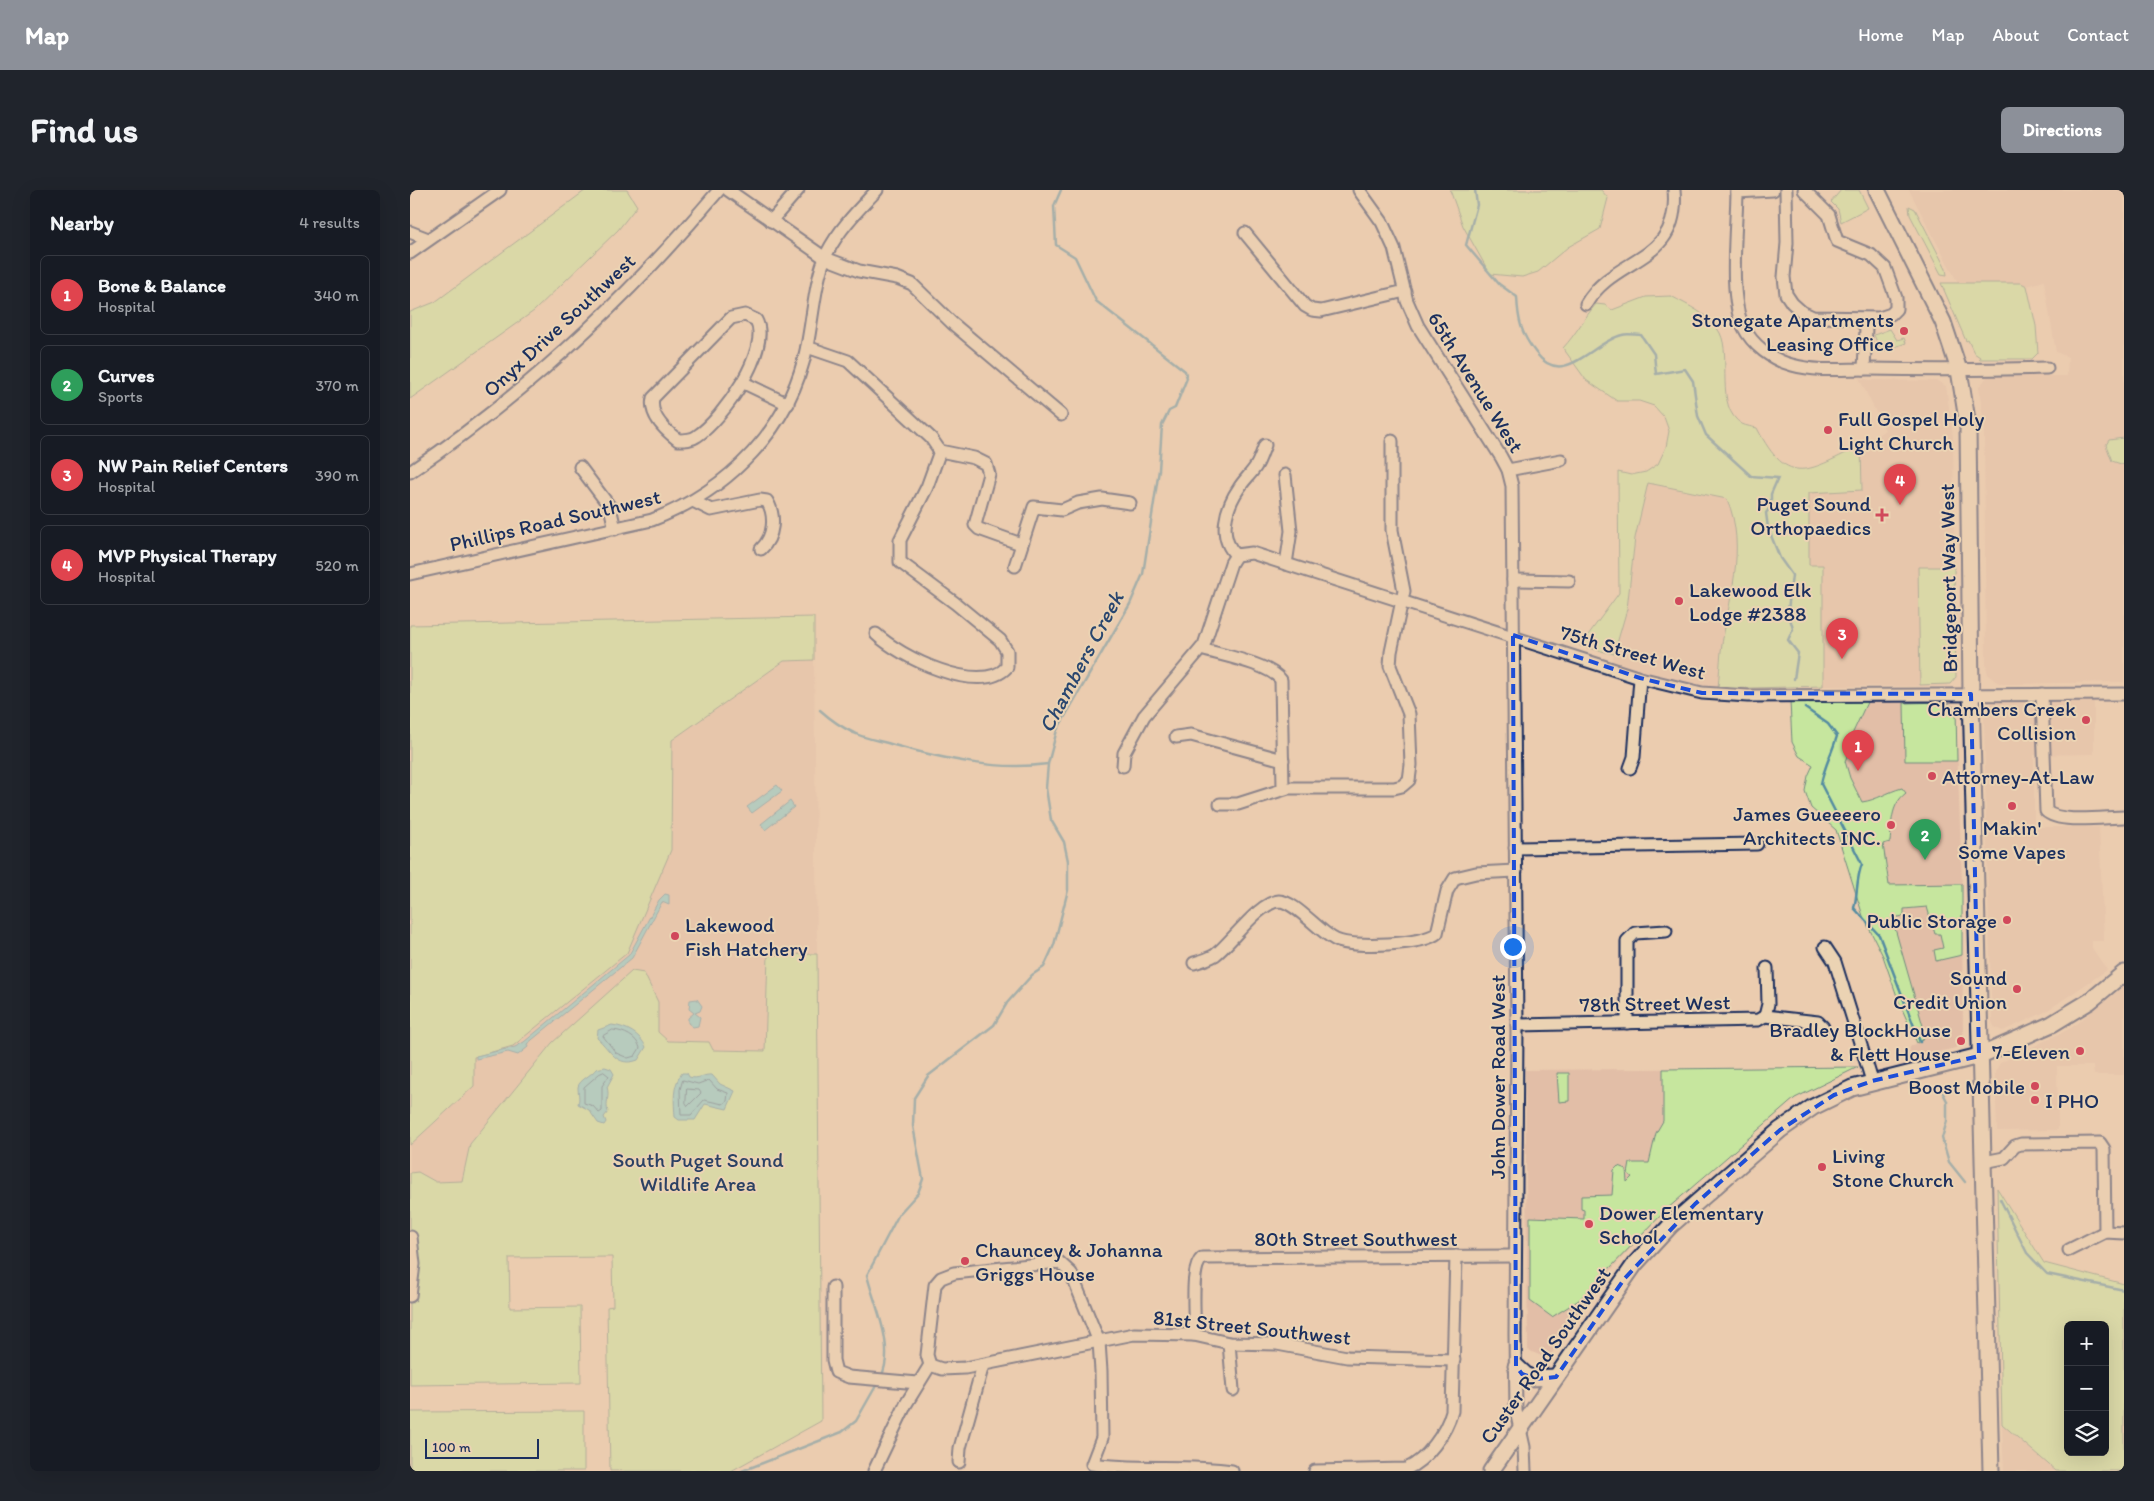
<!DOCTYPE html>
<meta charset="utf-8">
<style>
body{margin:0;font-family:Itim,sans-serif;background:#20242c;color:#f1f3f6}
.controls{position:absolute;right:15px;bottom:15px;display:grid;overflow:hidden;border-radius:8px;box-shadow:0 5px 20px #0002}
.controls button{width:45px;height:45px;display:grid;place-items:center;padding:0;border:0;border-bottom:1px solid #363941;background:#171b24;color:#f1f3f6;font:25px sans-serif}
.scale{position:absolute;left:15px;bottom:12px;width:114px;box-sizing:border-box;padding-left:5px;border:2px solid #1b2f5e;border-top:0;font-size:14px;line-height:18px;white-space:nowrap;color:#1b2f5e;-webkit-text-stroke:4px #ebd3b3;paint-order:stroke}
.you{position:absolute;left:1102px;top:756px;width:18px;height:18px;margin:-12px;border:4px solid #fff;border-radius:50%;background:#1a73e8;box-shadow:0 0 0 8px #1a73e833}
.badge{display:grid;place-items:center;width:32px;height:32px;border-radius:50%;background:#8c9099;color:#fff;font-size:16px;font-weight:700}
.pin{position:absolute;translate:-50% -41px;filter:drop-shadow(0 1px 2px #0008)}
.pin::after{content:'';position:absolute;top:26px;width:18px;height:15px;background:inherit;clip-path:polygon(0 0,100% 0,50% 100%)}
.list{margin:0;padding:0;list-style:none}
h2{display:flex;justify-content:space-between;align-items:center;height:65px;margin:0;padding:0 20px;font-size:21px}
h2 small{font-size:16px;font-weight:400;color:#9ea1a6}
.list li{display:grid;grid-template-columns:32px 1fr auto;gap:15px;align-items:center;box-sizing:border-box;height:80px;margin:0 10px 10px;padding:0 10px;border:1px solid #363941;border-radius:8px}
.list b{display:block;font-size:19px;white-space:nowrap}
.list p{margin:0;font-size:16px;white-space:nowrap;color:#9ea1a6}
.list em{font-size:16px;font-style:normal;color:#9ea1a6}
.icon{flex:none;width:28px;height:28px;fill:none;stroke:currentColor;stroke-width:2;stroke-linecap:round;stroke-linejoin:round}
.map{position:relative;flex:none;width:1714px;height:1281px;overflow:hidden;border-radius:8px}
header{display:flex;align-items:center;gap:30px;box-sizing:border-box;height:70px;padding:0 25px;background:#8c9099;color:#fff}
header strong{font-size:24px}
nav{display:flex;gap:28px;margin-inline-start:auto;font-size:18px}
.intro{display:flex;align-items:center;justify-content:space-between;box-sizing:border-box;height:120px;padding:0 30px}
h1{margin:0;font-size:35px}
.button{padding:12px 22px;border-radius:8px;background:#8c9099;color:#fff;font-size:18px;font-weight:700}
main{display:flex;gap:30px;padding:0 30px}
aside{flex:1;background:#171b24;border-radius:8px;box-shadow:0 5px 20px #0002}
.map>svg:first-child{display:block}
.built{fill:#e2bea7}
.green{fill:#c6e69e;stroke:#708a7e;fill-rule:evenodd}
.water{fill:#78c9ce;stroke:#538ba1}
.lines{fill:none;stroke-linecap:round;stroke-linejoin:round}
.shore{stroke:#406d8b;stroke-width:1}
.stream{stroke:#538ba1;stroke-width:2.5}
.minor-casing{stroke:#1b2f5e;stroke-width:15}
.major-casing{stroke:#1b2f5e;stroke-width:19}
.minor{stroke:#ebd3b3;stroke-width:11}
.major{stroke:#ebd3b3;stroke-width:15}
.marked{fill:none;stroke:#1d4ed8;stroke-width:4;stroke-dasharray:10 6;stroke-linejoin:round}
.poi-dot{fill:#d1495b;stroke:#ebd3b3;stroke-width:2}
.labels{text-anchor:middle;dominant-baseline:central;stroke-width:4;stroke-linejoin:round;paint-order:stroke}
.poi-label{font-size:21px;fill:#1b2f5e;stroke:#ebd3b3;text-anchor:end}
.street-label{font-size:21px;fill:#1b2f5e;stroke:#ebd3b3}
.park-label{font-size:21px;fill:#2c4164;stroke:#ebd3b3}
.water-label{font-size:22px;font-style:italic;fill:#29466f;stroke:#ebd3b3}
</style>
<header>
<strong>Map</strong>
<nav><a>Home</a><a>Map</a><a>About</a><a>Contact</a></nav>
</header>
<div class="intro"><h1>Find us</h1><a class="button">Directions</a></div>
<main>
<aside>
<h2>Nearby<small>4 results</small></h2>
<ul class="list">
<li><span class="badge" style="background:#e0444e">1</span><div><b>Bone &amp; Balance</b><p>Hospital</p></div><em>340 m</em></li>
<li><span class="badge" style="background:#2e9e5b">2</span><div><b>Curves</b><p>Sports</p></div><em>370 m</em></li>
<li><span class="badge" style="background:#e0444e">3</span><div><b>NW Pain Relief Centers</b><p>Hospital</p></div><em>390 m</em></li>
<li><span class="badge" style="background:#e0444e">4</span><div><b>MVP Physical Therapy</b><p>Hospital</p></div><em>520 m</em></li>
</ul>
</aside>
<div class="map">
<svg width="1714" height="1281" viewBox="0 0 1714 1281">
<rect width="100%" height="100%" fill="#ebccaf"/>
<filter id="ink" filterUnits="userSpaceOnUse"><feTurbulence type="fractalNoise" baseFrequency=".02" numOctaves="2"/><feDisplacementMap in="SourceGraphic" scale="10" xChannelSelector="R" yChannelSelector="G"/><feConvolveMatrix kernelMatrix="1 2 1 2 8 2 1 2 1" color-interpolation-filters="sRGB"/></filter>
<g filter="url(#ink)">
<g class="built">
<polygon points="1499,0 1714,0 1714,492 1593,494 1587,492 1578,485 1576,475 1574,236 1569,197 1577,187 1580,186 1657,186 1658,167 1646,162 1634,91 1617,96 1611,93 1548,93"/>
<polygon points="1449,188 1461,190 1527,191 1536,196 1543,247 1546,487 1538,496 1413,496 1413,375 1399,375 1399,302 1452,300 1451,256 1475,240"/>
<polygon points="1237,293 1317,309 1323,324 1327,350 1325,386 1311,460 1308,499 1280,496 1202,471 1217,419 1225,348"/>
<polygon points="404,470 407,764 358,765 356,861 303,860 298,852 258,851 248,842 248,812 142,853 60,954 52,991 26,992 8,982 0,983 0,955 64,896 64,867 103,856 261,660 262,550 374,471"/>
<polygon points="1584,511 1684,511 1684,564 1624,565 1624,637 1689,637 1694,751 1682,751 1682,758 1697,780 1635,822 1593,841 1585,838 1582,832 1576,628 1574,522"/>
<polygon points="1536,512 1544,516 1546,525 1552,694 1553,850 1546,858 1499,868 1500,857 1514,849 1513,836 1482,752 1420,513"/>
<polygon points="1714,796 1714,885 1684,885 1683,876 1647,876 1648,940 1587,941 1585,882 1590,873 1661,838"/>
<polygon points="1448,877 1385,908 1257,1019 1206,1074 1175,1115 1138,1169 1118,1160 1115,880"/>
<polygon points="1592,1234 1646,1281 1594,1281"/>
</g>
<g class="green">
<polygon points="176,0 217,0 227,16 208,40 124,121 0,209 0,122 25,112"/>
<polygon points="1040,0 1191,0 1198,8 1190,39 1158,57 1128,82 1112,87 1080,84 1053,36"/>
<polygon points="1431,0 1449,0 1458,18 1431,32 1428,19 1421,12"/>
<polygon points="1499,16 1505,19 1536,79 1537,85 1531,84 1500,25"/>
<polygon points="1531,93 1611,93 1617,96 1626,136 1628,163 1622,169 1569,169 1570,167 1564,163 1558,150 1556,151"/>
<path d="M1261 106C1277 115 1301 125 1310 143 1322 167 1304 217 1332 234 1336 236 1343 237 1347 238 1379 301 1400 279 1451 256L1452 300 1399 303V375H1413V496L1308 499C1309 486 1310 473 1311 461 1318 410 1338 359 1317 309L1238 293 1225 348 1217 419 1204 464 1170 456 1209 403 1208 282 1221 285 1236 282 1248 274 1256 257 1259 241 1254 227 1244 216 1229 211H1207L1176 190 1153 158C1166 144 1174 128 1186 114L1195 115 1202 120 1236 107Z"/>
<polygon points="1480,139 1487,150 1494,148 1496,153 1471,162 1464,145"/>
<polygon points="1714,248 1714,275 1702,271 1696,255 1699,250"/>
<polygon points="1508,377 1544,377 1546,487 1540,494 1510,495"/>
<polygon points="404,427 404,470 374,471 262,550 261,660 217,763 103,856 64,867 64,896 0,955 0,435"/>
<path d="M1459 508 1439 551 1440 560 1435 571 1440 588 1452 612C1467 610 1477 602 1492 598L1496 603C1480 615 1482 634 1480 652L1473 654 1479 695 1552 694V765L1526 771 1524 760 1533 758 1530 744H1525L1517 717 1494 719V726L1482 728 1513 836 1514 849 1507 853 1489 812 1473 766 1453 726 1426 640 1401 618 1395 601 1398 586 1403 575 1389 566 1382 552 1380 511Z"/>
<polygon points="1536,512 1546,519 1547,571 1495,571 1494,513"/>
<polygon points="407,764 411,1231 321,1281 200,1281 197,1117 203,1116 202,1067 99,1068 100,1118 170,1117 171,1193 0,1195 0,983 8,982 26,992 52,991 60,954 142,853 222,781 234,783 248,812 248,842 258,851 299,852 303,860 355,861 358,765"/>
<polygon points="1448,877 1385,908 1257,1019 1169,1110 1142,1127 1120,1111 1120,1027 1174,1029 1174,1020 1171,1019 1171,1006 1202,1005 1204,980 1208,976 1216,979 1217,992 1222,987 1218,984 1220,973 1239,973 1246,943 1253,931 1253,879"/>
<polygon points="1147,883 1159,883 1159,911 1149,912"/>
<path d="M1587 998 1634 1073 1714 1094V1281H1646L1592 1234ZM1658 1135H1695V1262H1658Z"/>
<polygon points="174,1221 174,1281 0,1281 0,1222"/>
</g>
<g class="water">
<polygon points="367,595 372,601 342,623 337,617"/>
<polygon points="380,611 384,617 355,640 351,634"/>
<polygon points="255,704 259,705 259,715 252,712 222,768 117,854 118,857 108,865 98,862 66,869 66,866 105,857 114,852 219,765 249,710"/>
<polygon points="287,809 292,816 290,821 285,823 290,827 288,836 283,837 278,833 278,828 284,823 279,819 280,810"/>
<path d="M202 835C217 837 230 844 236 857L228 870C206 878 201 860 187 848L188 840Z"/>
<path d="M195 877 201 879 204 884 197 897C200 906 195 913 198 922L194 927 196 932 194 935 188 933 179 920 168 914C170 907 168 904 168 897 169 890 182 885 186 879Z"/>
<path d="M272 883H277L279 887C289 890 293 884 302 885L310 894 325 901 317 919 295 914 285 930H269L265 927C264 912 262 896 272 883Z"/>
</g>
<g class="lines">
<g class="shore">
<path d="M203 840C214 841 227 847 230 858L225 866 218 868 206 863 193 846Z"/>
<polygon points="194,882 199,886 192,896 192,921 189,923 183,916 174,913 174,897 189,884"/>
<polygon points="273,890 288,894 299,890 307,899 318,903 317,911 313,914 294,910 281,925 271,925 270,900"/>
<polygon points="277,899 289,900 291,903 278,916 276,913"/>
</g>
<g class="stream">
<path d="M1065 0 1067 15 1056 55 1089 94 1107 107C1108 130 1111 144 1126 163 1154 199 1182 152 1212 145 1217 143 1225 145 1231 145L1244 164 1246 184 1275 179 1283 191 1288 226 1296 245 1341 286 1368 288 1361 304V316L1356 323 1358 338 1370 368 1382 385 1378 421 1383 439 1378 450 1388 463 1384 489"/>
<path d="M1395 518 1418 534 1427 546C1422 563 1414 577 1411 594L1452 674C1446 688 1448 703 1444 718L1469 745 1510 852"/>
<path d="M410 520C420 529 431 537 444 543 456 549 471 551 484 555 534 569 586 581 638 574"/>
<polyline points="1529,895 1537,911 1537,931 1532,948 1539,972 1555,992"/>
<polyline points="1590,1009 1617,1063 1637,1084 1714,1100"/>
<path d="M471 1187C486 1157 464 1115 457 1085L489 1024 508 1003 513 989 503 936 504 908 518 886 584 835 597 813 622 785 634 777 644 755 658 700V671L654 652 641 630 636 598 638 574 647 540 720 414 733 384 749 280 752 235 759 221 765 218 777 188 775 181 686 111 665 67 646 55 644 16 651 0"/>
<polyline points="332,1281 432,1242 446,1231 467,1194"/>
</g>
<defs>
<g id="minor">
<polyline points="318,0 415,68 449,81 487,88 502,94 542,133 651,225"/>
<polyline points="949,0 972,32 984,58 997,111 1008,136 1091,267 1098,280 1102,296 1107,835 1105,1145 1106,1221 1114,1257 1115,1281"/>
<path d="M1327 0C1327 35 1318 106 1333 136 1342 155 1362 170 1382 175 1407 182 1434 179 1458 179 1518 180 1578 180 1637 178"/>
<polyline points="1376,0 1377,53 1374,87 1376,104 1382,113 1392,122 1403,127 1469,128 1481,124 1486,119 1486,108 1475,78 1461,65 1427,51 1419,25 1394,0"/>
<polyline points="1327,2 1363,0"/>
<polyline points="361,31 388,0"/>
<polyline points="0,42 18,49"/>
<polyline points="835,43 895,116 902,120 911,121 995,101"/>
<polyline points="0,63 90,0"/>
<path d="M1176 114C1204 65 1271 74 1264 0"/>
<path d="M335 125 346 130C362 159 312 230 287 246 282 250 275 250 268 250 256 241 239 225 243 208L321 128Z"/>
<polyline points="1453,134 1456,138 1454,179"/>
<polyline points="397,157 438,171 521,248 530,261 564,268 576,274 579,284 565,335 569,339 611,354"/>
<polyline points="334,193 378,214"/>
<polyline points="170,277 200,317 205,339"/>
<polyline points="1098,280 1151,270"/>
<path d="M0 282C117 203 218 108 309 0"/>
<polyline points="875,285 881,341 876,374"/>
<path d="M283 311 301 320 350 310 357 311C366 326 364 347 351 359"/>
<polyline points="826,365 842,363 1230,488 1292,503 1338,506 1714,504"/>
<path d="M826 365C807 347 816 317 829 298 834 290 841 284 846 276 850 270 852 262 855 255"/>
<polyline points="605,376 624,317 652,320 668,313 692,309 720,313"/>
<path d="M0 384 242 330C319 300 381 238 397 156 403 127 405 89 417 63 429 39 449 19 467 0"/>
<polyline points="1103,390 1159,391"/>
<path d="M466 444C489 466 570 507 597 477V461L590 450 545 413 490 372V350L517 297 530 261"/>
<path d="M791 459C811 465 860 474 871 490L873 598"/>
<path d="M1632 504 1636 621C1649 634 1695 627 1714 627"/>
<polyline points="766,547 781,545 873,570"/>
<polyline points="713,576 714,563 734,526 794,455 821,373 826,365"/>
<polyline points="1220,578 1224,567 1230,488"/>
<polyline points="810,614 828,614 878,598 984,598 992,596 999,590 1001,575 999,524 980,476 981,462 994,401 982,340 982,251"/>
<polyline points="1105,658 1347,654"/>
<polyline points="1415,757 1425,772 1462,891"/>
<path d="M784 773C791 771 798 769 805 765 821 753 849 712 869 711 885 711 910 743 926 750 942 758 1014 755 1027 743L1037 701 1045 688 1066 683 1106 681"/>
<polyline points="1355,826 1358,814 1357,778"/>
<polyline points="1217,833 1217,751 1225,743 1256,741"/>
<polyline points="1107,835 1348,830 1355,826 1408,832 1413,837"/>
<polyline points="1574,972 1594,968 1605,956 1611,954 1690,953 1694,959 1695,1042"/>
<polyline points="1659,1060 1695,1042 1714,1043"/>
<polyline points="423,1097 423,1170 426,1182 439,1187 508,1193"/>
<polyline points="0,1106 4,1074 1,1047"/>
<path d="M784 1145C786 1127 779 1079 792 1068L1105 1066"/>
<polyline points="819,1153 823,1200"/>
<path d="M520 1175 517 1165 525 1095 531 1088 544 1083 649 1072 661 1083 689 1152 691 1181 692 1248 682 1274C727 1281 776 1274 822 1281"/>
<polyline points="520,1175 532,1179 555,1178 724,1144 784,1145 819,1153 867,1154 937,1167 1044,1170"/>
<polyline points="549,1272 550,1258 573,1175"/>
<polyline points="464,1281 496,1214 520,1175"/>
<path d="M905 1281 996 1279C1017 1270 1036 1243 1042 1221L1046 1066"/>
</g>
<g id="major">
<polyline points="1467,0 1533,132 1549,180 1558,236 1561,504 1581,1281"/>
<polyline points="1106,1176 1119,1188 1146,1187"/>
<polyline points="1081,1281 1225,1074 1261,1035 1370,940 1403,917 1442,898 1569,866 1642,834 1680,811 1714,783"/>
</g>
</defs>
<use href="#minor" class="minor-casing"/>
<use href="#major" class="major-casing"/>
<use href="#minor" class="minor"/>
<use href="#major" class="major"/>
</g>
</g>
<path d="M0 0H1714V1281H0ZM1103 445 1230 488 1292 503 1561 504 1569 866 1462 891 1424 905 1370 940 1285 1014 1215 1088 1146 1187 1126 1189 1112 1184 1106 1176Z" fill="#ebccaf" fill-opacity=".55" fill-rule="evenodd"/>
<path class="marked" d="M1103 445 1230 488 1292 503 1561 504 1569 866 1462 891 1424 905 1370 940 1285 1014 1215 1088 1146 1187 1126 1189 1112 1184 1106 1176Z"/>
<g class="poi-dot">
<circle cx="1494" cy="141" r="5"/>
<circle cx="1418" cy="240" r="5"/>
<path d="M1469.5 317.5h5v5h5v5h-5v5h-5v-5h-5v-5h5z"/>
<circle cx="1269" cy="411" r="5"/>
<circle cx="1676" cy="530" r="5"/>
<circle cx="1522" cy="586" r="5"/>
<circle cx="1602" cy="616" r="5"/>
<circle cx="1481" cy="635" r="5"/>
<circle cx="1597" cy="730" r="5"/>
<circle cx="265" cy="746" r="5"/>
<circle cx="1607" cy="799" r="5"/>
<circle cx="1551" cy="851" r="5"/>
<circle cx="1670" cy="861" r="5"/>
<circle cx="1625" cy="896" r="5"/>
<circle cx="1625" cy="910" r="5"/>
<circle cx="1412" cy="977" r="5"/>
<circle cx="1179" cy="1034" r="5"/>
<circle cx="555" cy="1071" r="5"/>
</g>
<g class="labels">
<g class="poi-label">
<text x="1484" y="129">Stonegate Apartments<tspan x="1484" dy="24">Leasing Office</tspan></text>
<text x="1428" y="228" text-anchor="start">Full Gospel Holy<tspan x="1428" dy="24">Light Church</tspan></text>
<text x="1461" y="313">Puget Sound<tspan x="1461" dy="24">Orthopaedics</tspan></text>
<text x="1279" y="399" text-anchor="start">Lakewood Elk<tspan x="1279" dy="24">Lodge #2388</tspan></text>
<text x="1666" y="518">Chambers Creek<tspan x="1666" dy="24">Collision</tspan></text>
<text x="1532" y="586" text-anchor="start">Attorney-At-Law</text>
<text x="1471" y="623">James Gueeeero<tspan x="1471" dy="24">Architects INC.</tspan></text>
<text x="1602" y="637" text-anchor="middle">Makin'<tspan x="1602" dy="24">Some Vapes</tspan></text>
<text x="1587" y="730">Public Storage</text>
<text x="275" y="734" text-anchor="start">Lakewood<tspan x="275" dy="24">Fish Hatchery</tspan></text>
<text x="1597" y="787">Sound<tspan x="1597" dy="24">Credit Union</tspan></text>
<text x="1541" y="839">Bradley BlockHouse<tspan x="1541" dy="24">&amp; Flett House</tspan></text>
<text x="1660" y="861">7-Eleven</text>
<text x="1615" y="896">Boost Mobile</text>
<text x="1635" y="910" text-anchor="start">I PHO</text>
<text x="1422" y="965" text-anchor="start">Living<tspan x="1422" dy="24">Stone Church</tspan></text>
<text x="1189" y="1022" text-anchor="start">Dower Elementary<tspan x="1189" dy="24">School</tspan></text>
<text x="565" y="1059" text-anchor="start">Chauncey &amp; Johanna<tspan x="565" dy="24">Griggs House</tspan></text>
</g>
<g class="street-label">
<text transform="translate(149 135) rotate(-43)">Onyx Drive Southwest</text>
<text transform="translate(1066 192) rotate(58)">65th Avenue West</text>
<text transform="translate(145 330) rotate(-13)">Phillips Road Southwest</text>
<text transform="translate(1538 388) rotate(-91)">Bridgeport Way West</text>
<text transform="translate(1223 462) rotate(16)">75th Street West</text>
<text transform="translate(1245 813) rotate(-1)">78th Street West</text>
<text transform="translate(1087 887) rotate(-90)">John Dower Road West</text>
<text x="946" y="1048">80th Street Southwest</text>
<text transform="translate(842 1137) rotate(6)">81st Street Southwest</text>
<text transform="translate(1135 1165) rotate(-55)">Custer Road Southwest</text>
</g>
<g class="park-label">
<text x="288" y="969">South Puget Sound<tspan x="288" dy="24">Wildlife Area</tspan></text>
</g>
<g class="water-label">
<text transform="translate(671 472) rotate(-62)">Chambers Creek</text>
</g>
</g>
</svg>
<div class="controls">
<button>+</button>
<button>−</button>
<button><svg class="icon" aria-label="layers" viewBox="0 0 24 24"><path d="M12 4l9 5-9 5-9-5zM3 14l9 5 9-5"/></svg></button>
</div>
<div class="scale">100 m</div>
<div class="you"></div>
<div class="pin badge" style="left:1448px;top:581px;background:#e0444e">1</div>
<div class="pin badge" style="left:1515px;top:670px;background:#2e9e5b">2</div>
<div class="pin badge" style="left:1432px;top:469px;background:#e0444e">3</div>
<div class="pin badge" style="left:1490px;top:315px;background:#e0444e">4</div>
</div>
</main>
